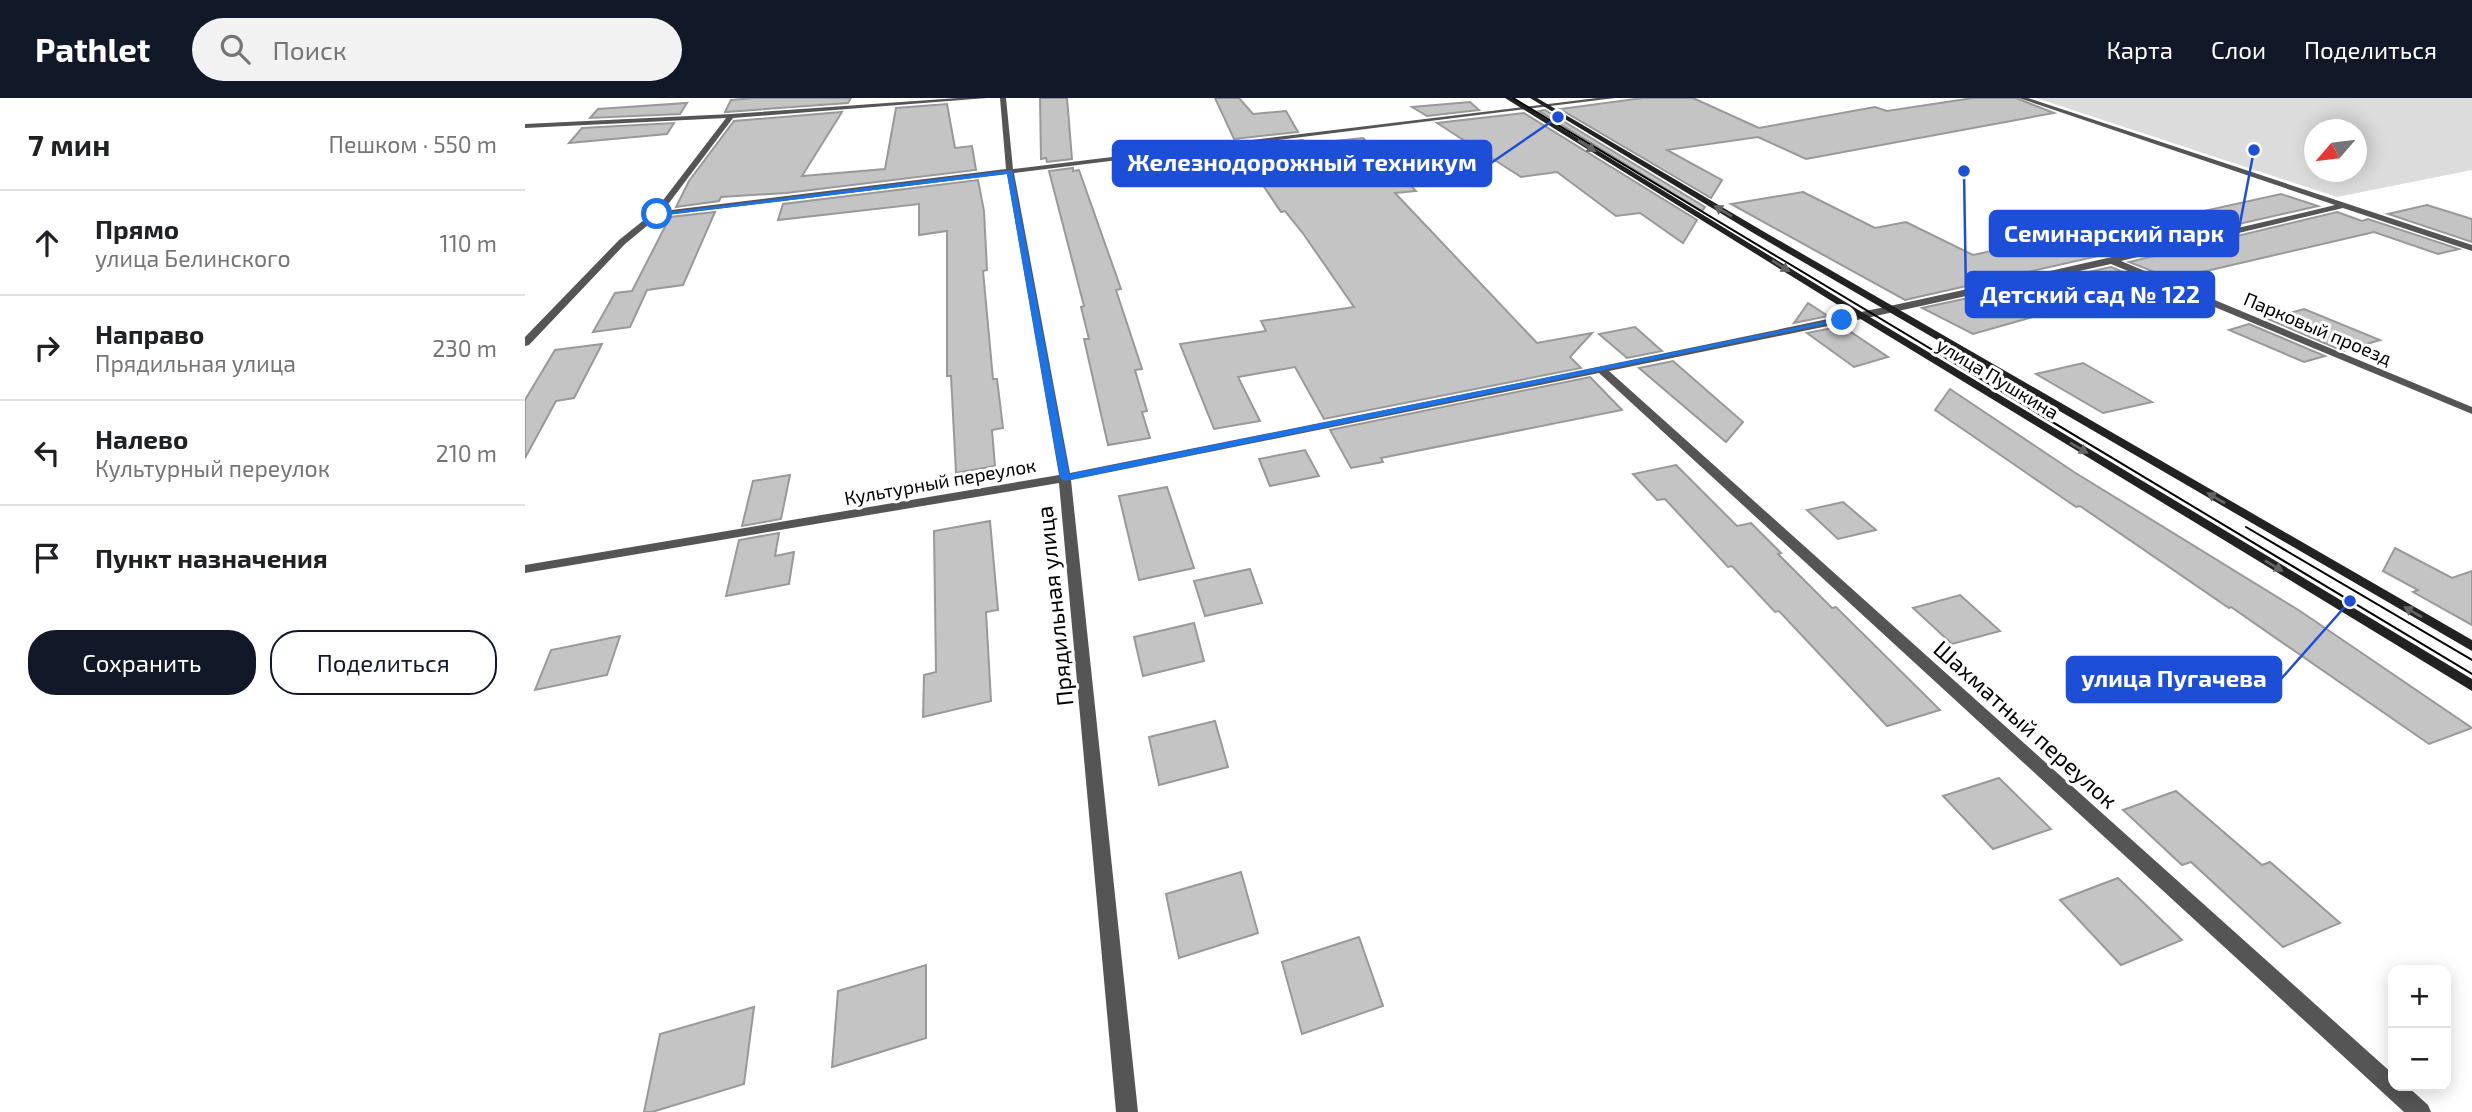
<!DOCTYPE html>
<html lang="ru">
<meta charset="utf-8">
<style>
body{margin:0;font-family:"Exo 2",sans-serif;background:#f2f2f2;color:#202124}
.controls{position:absolute;right:21px;bottom:21px;display:grid;overflow:hidden;border-radius:14px;box-shadow:0 4px 18px #0003}
.controls button{width:63px;height:63px;display:grid;place-items:center;padding:0;border:0;border-bottom:2px solid #e0e0e0;background:#fff;color:#202124;font:35px sans-serif}
.compass{position:absolute;left:1779px;top:21px;width:63px;height:63px;border-radius:50%;background:#fff;box-shadow:0 4px 18px #0003;rotate:242deg}
.stop{position:absolute;width:21px;height:21px;margin:-16px;border:5px solid #1a73e8;border-radius:50%;background:#fff}
.stop.end{background:#1a73e8;border-color:#fff;box-shadow:0 2px 7px #0008}
.list{margin:0;padding:0;list-style:none}
h2{display:flex;justify-content:space-between;align-items:center;height:91px;margin:0;padding:0 28px;font-size:30px}
h2 small{font-size:23px;font-weight:400;color:#757577}
.list li{display:grid;grid-template-columns:46px 1fr auto;gap:21px;align-items:center;box-sizing:border-box;height:105px;padding:0 28px;border-top:2px solid #e0e0e0}
.list b{display:block;font-size:26px;white-space:nowrap}
.list p{margin:0;font-size:23px;white-space:nowrap;color:#757577}
.list em{font-size:23px;font-style:normal;color:#757577}
.actions{display:flex;gap:14px;padding:21px 28px}
.actions a{flex:1;padding:16px 0;border:2px solid #111827;border-radius:28px;text-align:center;font-size:24px;color:#111827}
.actions .main{background:#111827;color:#fff}
.icon{flex:none;width:38px;height:38px;fill:none;stroke:currentColor;stroke-width:2;stroke-linecap:round;stroke-linejoin:round}
.map{position:relative;flex:none;width:1947px;height:1014px;overflow:hidden}
header{display:flex;align-items:center;gap:42px;box-sizing:border-box;height:98px;padding:0 35px;background:#111827;color:#fff}
header strong{font-size:33px}
nav{display:flex;gap:38px;margin-inline-start:auto;font-size:24px}
.search{width:490px;height:63px;background:#f2f2f2;display:flex;align-items:center;gap:18px;box-sizing:border-box;padding:0 24px;border-radius:38px;color:#757577;font-size:26px}
main{display:flex}
aside{flex:1;background:#fff}
.map>svg:first-child{display:block}
.green{fill:#dcdcdc;fill-rule:evenodd}
.building{fill:#c4c4c4;stroke:#999;stroke-width:2}
.lines{fill:none;stroke-linecap:round;stroke-linejoin:round}
.minor{fill:#555;fill-rule:evenodd}
.secondary{fill:#222;fill-rule:evenodd}
.tram{stroke:#000;stroke-width:2}
.oneway{fill:#646464}
.route{fill:#1a73e8}
.labels{text-anchor:middle;dominant-baseline:central;stroke-width:6;stroke-linejoin:round;paint-order:stroke}
.far-street-label{font-size:19px;fill:#000;stroke:#fff}
.street-label{font-size:23px;fill:#000;stroke:#fff}
.leader{fill:none;stroke:#1d4ed8;stroke-width:2.5}
.callout-dot{fill:#1d4ed8;stroke:#fff;stroke-width:2.5}
.callout{fill:#1d4ed8;stroke:#1d4ed8;stroke-width:2.5}
.callout-label{font-size:24px;text-anchor:middle;font-weight:bold;fill:#fff}
</style>
<header>
<strong>Pathlet</strong>
<div class="search"><svg class="icon" aria-label="search" viewBox="0 0 24 24"><circle cx="10" cy="10" r="6"/><path d="M15 15l6 6"/></svg>Поиск</div>
<nav><a>Карта</a><a>Слои</a><a>Поделиться</a></nav>
</header>
<main>
<aside>
<h2>7 мин<small>Пешком · 550 m</small></h2>
<ul class="list">
<li><svg class="icon" aria-label="ahead" viewBox="0 0 24 24"><path d="M12 20V5M6 11l6-6 6 6"/></svg><div><b>Прямо</b><p>улица Белинского</p></div><em>110 m</em></li>
<li><svg class="icon" aria-label="right" viewBox="0 0 24 24"><path d="M7 20v-9h11M14 6l5 5-5 5"/></svg><div><b>Направо</b><p>Прядильная улица</p></div><em>230 m</em></li>
<li><svg class="icon" aria-label="left" viewBox="0 0 24 24"><path d="M17 20v-9H6M10 6l-5 5 5 5"/></svg><div><b>Налево</b><p>Культурный переулок</p></div><em>210 m</em></li>
<li><svg class="icon" aria-label="arrive" viewBox="0 0 24 24"><path d="M6 21V4h12l-3 4 3 4H6"/></svg><div><b>Пункт назначения</b></div></li>
</ul>
<div class="actions"><a class="main">Сохранить</a><a>Поделиться</a></div>
</aside>
<div class="map">
<svg width="1947" height="1014" viewBox="0 0 1947 1014">
<rect width="100%" height="100%" fill="#fff"/>
<path class="green" d="M1511 0H1947V72L1812 99ZM1790 32H1832V74H1790Z"/>
<g class="building">
<polygon points="229,0 326,0 323,5 200,14 206,2"/>
<polygon points="515,0 542,0 547,61 522,64 521,60 516,61"/>
<polygon points="690,0 714,0 728,16 761,13 773,34 709,41"/>
<polygon points="1118,0 1168,0 1234,30 1350,9 1362,13 1448,0 1491,0 1529,15 1281,61 1233,39 1142,52 1197,82 1186,100 1035,11"/>
<polygon points="945,4 954,12 902,18 887,9"/>
<polygon points="162,5 155,16 65,20 73,11"/>
<polygon points="422,6 430,50 447,48 451,72 261,95 196,99 194,103 151,109 164,83 209,23 317,14 277,78 360,71 371,10"/>
<polygon points="1020,12 1180,109 1177,113 1014,13"/>
<polygon points="999,15 1172,122 1158,145 1115,115 1091,118 1032,74 996,79 912,25"/>
<polygon points="149,25 142,36 44,45 57,30"/>
<polygon points="838,40 891,93 870,95 1012,245 1067,235 1045,259 1056,270 799,321 770,269 713,279 735,323 689,331 655,246 741,233 736,223 829,209 777,134 760,113 756,114 713,50 778,42 781,46"/>
<polygon points="548,70 548,73 554,72 596,191 591,192 617,271 610,272 622,313 617,314 625,340 583,347 559,241 564,241 556,209 559,208 524,73"/>
<polygon points="453,82 459,113 462,172 458,173 468,281 472,281 478,330 467,332 470,368 431,375 426,278 422,278 422,133 394,137 394,106 253,122 258,106"/>
<polygon points="1278,94 1350,130 1381,124 1448,157 1550,135 1561,139 1756,96 1793,108 1380,202 1206,106"/>
<polygon points="1902,107 1947,121 1947,144 1863,116"/>
<polygon points="190,114 158,187 122,192 105,229 68,234 90,195 107,193 145,119"/>
<polygon points="1812,114 1837,123 1843,121 1934,151 1913,156 1849,134 1647,181 1604,164"/>
<polygon points="1586,169 1627,186 1622,187 1627,190 1550,207 1448,236 1397,210"/>
<polygon points="1283,205 1303,218 1269,225"/>
<polygon points="1779,211 1855,242 1818,253 1743,221"/>
<polygon points="1724,226 1800,258 1779,264 1704,232"/>
<polygon points="1317,228 1363,259 1329,269 1282,235"/>
<polygon points="1110,229 1137,253 1102,260 1074,236"/>
<polygon points="77,246 49,300 31,303 0,360 0,302 30,252"/>
<polygon points="1148,263 1218,324 1201,344 1114,270"/>
<polygon points="1558,265 1627,304 1578,315 1511,276"/>
<polygon points="1065,279 1097,312 856,360 858,364 826,370 805,332"/>
<polygon points="1425,291 1549,374 1775,513 1947,630 1904,646 1706,509 1704,510 1555,408 1551,409 1410,312"/>
<polygon points="780,352 794,378 745,388 734,361"/>
<polygon points="1151,367 1212,428 1226,425 1256,455 1253,456 1307,510 1311,509 1415,612 1362,628 1254,513 1250,514 1207,468 1203,469 1140,401 1132,402 1108,376"/>
<polygon points="265,377 256,421 217,428 228,383"/>
<polygon points="642,389 669,470 614,482 594,398"/>
<polygon points="1318,404 1351,432 1313,441 1282,412"/>
<polygon points="465,423 473,512 461,514 466,603 398,619 399,577 411,574 409,433"/>
<polygon points="254,435 250,458 269,454 264,486 201,498 214,442"/>
<polygon points="1870,450 1927,480 1947,473 1947,527 1888,494 1893,492 1858,473"/>
<polygon points="725,471 737,505 680,518 669,483"/>
<polygon points="1435,497 1475,533 1427,546 1388,510"/>
<polygon points="669,525 679,563 618,578 609,539"/>
<polygon points="95,538 82,577 10,592 26,552"/>
<polygon points="690,623 703,669 634,687 624,639"/>
<polygon points="1474,680 1526,731 1468,751 1418,698"/>
<polygon points="1651,693 1737,767 1745,764 1815,825 1758,849 1666,764 1657,767 1598,712"/>
<polygon points="716,774 733,835 654,860 641,796"/>
<polygon points="1593,780 1657,842 1596,867 1535,802"/>
<polygon points="834,839 858,908 777,936 757,864"/>
<polygon points="401,867 401,940 307,969 313,893"/>
<polygon points="229,909 219,986 127,1014 119,1014 135,936"/>
</g>
<g class="lines">
<path class="minor" d="M433 0H462L208 20 138 113 481 71 475 0H481L488 71 1072 0H1090L489 75 545 375C968 290 1391 208 1810 107L1494 0H1503L1947 147V153L1818 110 1596 163 1947 309V316L1586 166 1337 221 1084 273 1868 976V988H1882L1903 1007 1906 1014H1879L1074 275 546 382 613 1014H591L534 385 0 475V467L534 377 482 76 134 118 100 146 4 247 0 248V239L94 142 129 114 201 20 0 30V26L206 16Z"/>
<g class="secondary">
<polygon points="980,0 987,0 1340,216 1947,581 1947,593 1334,220"/>
<polygon points="1005,0 1012,0 1236,132 1947,542 1947,553 1230,136"/>
</g>
<g class="tram">
<polyline points="988,0 1947,576"/>
<polyline points="1721,429 1947,562"/>
</g>
</g>
<defs><path id="oneway-solid" d="M-6-.8H1V-3.2L6.5 0L1 3.2V.8H-6Z" transform="scale(1.75)"/></defs>
<g class="oneway">
<use href="#oneway-solid" transform="translate(1062 48) rotate(32)"/>
<use href="#oneway-solid" transform="translate(1198 113) rotate(-149)"/>
<use href="#oneway-solid" transform="translate(1256 168) rotate(32)"/>
<use href="#oneway-solid" transform="translate(1554 350) rotate(31)"/>
<use href="#oneway-solid" transform="translate(1691 400) rotate(-150)"/>
<use href="#oneway-solid" transform="translate(1749 468) rotate(31)"/>
<use href="#oneway-solid" transform="translate(1888 514) rotate(-150)"/>
</g>
<polygon class="route" points="487,72 544,376 1317,220 1321,222 540,383 535,380 482,76 132,118 129,116"/>
<g class="labels">
<g class="far-street-label">
<text transform="translate(1793 230) rotate(23)">Парковый проезд</text>
<text transform="translate(1473 280) rotate(31)">улица Пушкина</text>
<text transform="translate(415 383) rotate(-10)">Культурный переулок</text>
</g>
<g class="street-label">
<text transform="translate(529 508) rotate(-96)">Прядильная улица</text>
<text transform="translate(1501 626) rotate(42)">Шахматный переулок</text>
</g>
</g>
<path class="leader" d="M1033 19L966 65M1729 52L1713 136M1439 73L1441 197M1825 503L1756 581"/>
<g class="callout-dot">
<circle cx="1033" cy="19" r="7"/>
<circle cx="1729" cy="52" r="7"/>
<circle cx="1439" cy="73" r="7"/>
<circle cx="1825" cy="503" r="7"/>
</g>
<g class="callout">
<rect x="588" y="43" width="378" height="45" rx="7"/>
<rect x="1465" y="113" width="248" height="45" rx="7"/>
<rect x="1441" y="174" width="248" height="45" rx="7"/>
<rect x="1542" y="559" width="214" height="45" rx="7"/>
</g>
<g class="callout-label">
<text x="777" y="73">Железнодорожный техникум</text>
<text x="1589" y="144">Семинарский парк</text>
<text x="1565" y="205">Детский сад № 122</text>
<text x="1649" y="589">улица Пугачева</text>
</g>
</svg>
<div class="controls">
<button>+</button>
<button>−</button>
</div>
<svg class="compass" viewBox="-18 -18 36 36"><path d="M0-13l5 13h-10z" fill="#e53935"/><path d="M0 13l5-13h-10z" fill="#757577"/></svg>
<div class="stop" style="left:132px;top:116px"></div>
<div class="stop end" style="left:1317px;top:222px"></div>
</div>
</main>
